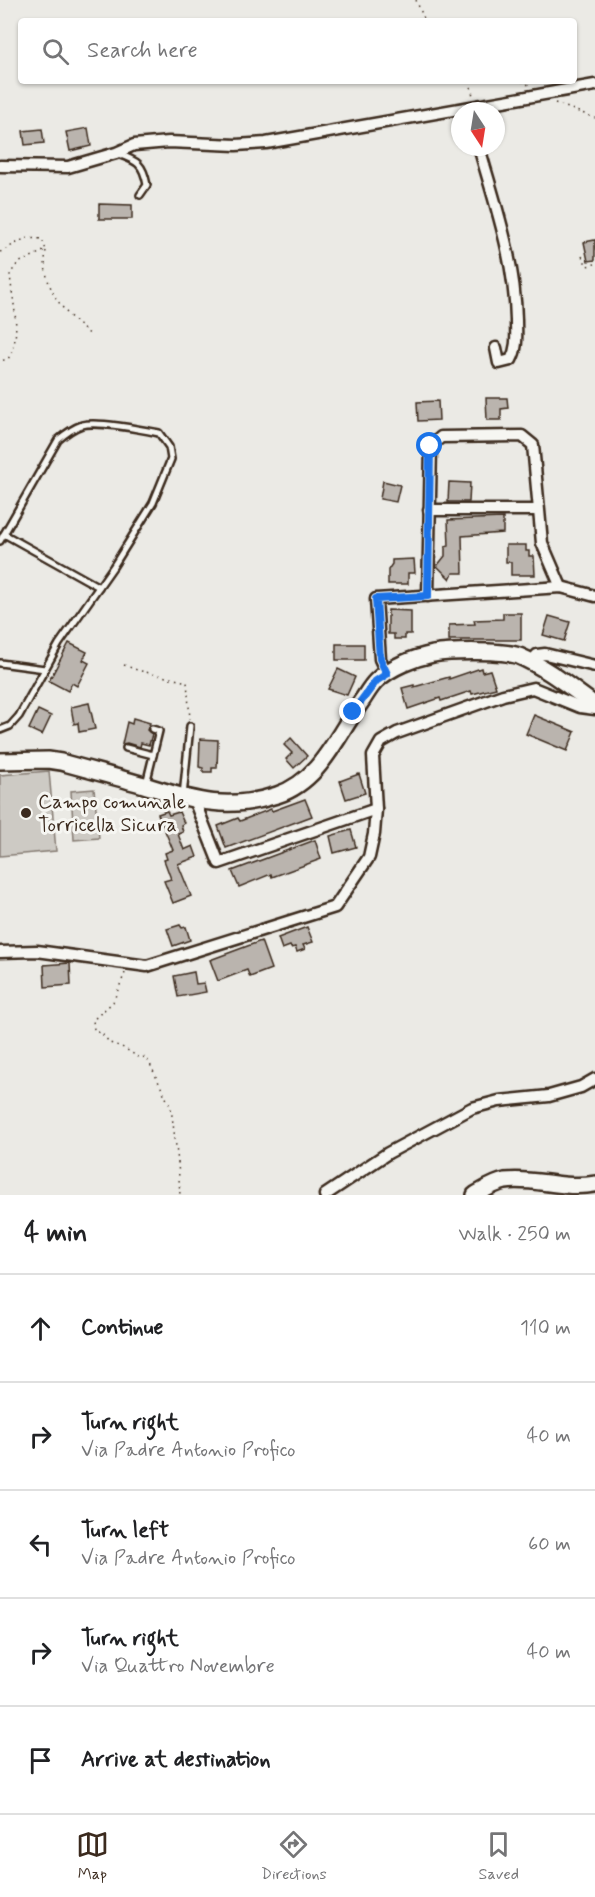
<!DOCTYPE html>
<meta charset="utf-8">
<style>
body{margin:0;font-family:Mynerve,sans-serif;background:#f6f6f6;color:#202124}
.compass{position:absolute;left:451px;top:102px;width:54px;height:54px;border-radius:50%;background:#fff;box-shadow:0 2px 4px #0004;rotate:168deg}
.stop{position:absolute;width:18px;height:18px;margin:-14px;border:4px solid #1a73e8;border-radius:50%;background:#fff}
.stop.end{background:#1a73e8;border-color:#fff;box-shadow:0 2px 6px #0008}
.list{margin:0;padding:0;list-style:none}
h2{display:flex;justify-content:space-between;align-items:center;height:78px;margin:0;padding:0 24px;font-size:26px}
h2 small{font-size:20px;font-weight:400;color:#757577}
.list li{display:grid;grid-template-columns:39px 1fr auto;gap:18px;align-items:center;box-sizing:border-box;height:108px;padding:0 24px;border-top:2px solid #e0e0e0}
.list b{display:block;font-size:22px;white-space:nowrap}
.list p{margin:0;font-size:20px;white-space:nowrap;color:#757577}
.list em{font-size:20px;font-style:normal;color:#757577}
.icon{flex:none;width:33px;height:33px;fill:none;stroke:currentColor;stroke-width:2;stroke-linecap:round;stroke-linejoin:round}
.map{position:relative;flex:none;width:595px;height:1195px;overflow:hidden}
.search{position:absolute;background:#fff;box-shadow:0 2px 4px #0004;left:18px;right:18px;top:18px;height:66px;display:flex;align-items:center;gap:15px;box-sizing:border-box;padding:0 21px;border-radius:6px;color:#757577;font-size:22px}
.sheet{height:618px;background:#fff}
nav{display:flex;justify-content:space-around;align-items:center;box-sizing:border-box;height:84px;border-top:2px solid #e0e0e0;background:#fff;font-size:16px;color:#757577}
nav a{display:grid;justify-items:center;gap:3px}
nav .on{color:#3b2a1e}
.map>svg:first-child{display:block}
.green{fill:#cdcac4;stroke:#847a71;stroke-width:1.5}
.building{fill:#bab4ae;stroke:#3b2a1e;stroke-width:1.5}
.lines{fill:none;stroke-linecap:round;stroke-linejoin:round}
.lane-casing{stroke:#3b2a1e;stroke-width:10}
.street-casing{stroke:#3b2a1e;stroke-width:15}
.secondary-casing{stroke:#3b2a1e;stroke-width:20}
.path{stroke:#3b2a1e;stroke-width:1.5;stroke-dasharray:1.5 4.5;stroke-linecap:butt}
.lane{stroke:#f6f6f2;stroke-width:5}
.street{stroke:#f6f6f2;stroke-width:10}
.secondary{stroke:#f6f6f2;stroke-width:15}
.route{stroke:#1a73e8;stroke-width:8}
.poi-dot{fill:#3b2a1e;stroke:#f6f6f2;stroke-width:2}
.labels{text-anchor:middle;dominant-baseline:central;stroke-width:6;stroke-linejoin:round;paint-order:stroke}
.poi-label{font-size:20px;fill:#3b2a1e;stroke:#f6f6f2;text-anchor:start}
</style>
<div class="map">
<svg width="595" height="1195" viewBox="0 0 595 1195">
<rect width="100%" height="100%" fill="#ebeae5"/>
<filter id="ink" filterUnits="userSpaceOnUse"><feTurbulence type="fractalNoise" baseFrequency=".0167" numOctaves="2"/><feDisplacementMap in="SourceGraphic" scale="12" xChannelSelector="R" yChannelSelector="G"/><feConvolveMatrix kernelMatrix="1 2 1 2 8 2 1 2 1" color-interpolation-filters="sRGB"/></filter>
<g filter="url(#ink)">
<g class="green">
<polygon points="49,771 56,851 0,856 0,775"/>
<polygon points="94,789 99,838 74,840 71,791"/>
</g>
<g class="building">
<polygon points="88,128 91,146 70,151 66,132"/>
<polygon points="42,129 44,143 25,145 23,131"/>
<polygon points="99,204 132,205 132,219 99,219"/>
<polygon points="595,240 595,260 588,261 584,242"/>
<polygon points="486,398 507,398 508,408 501,409 501,420 487,420"/>
<polygon points="438,401 439,420 418,421 417,402"/>
<polygon points="383,481 400,485 396,502 380,499"/>
<polygon points="449,482 470,483 469,502 448,502"/>
<polygon points="503,518 503,533 462,536 463,573 453,573 450,579 437,566 445,556 445,547 449,546 448,520"/>
<polygon points="506,545 526,545 526,551 529,551 529,556 534,556 535,575 511,575 511,562 506,562"/>
<polygon points="414,559 415,573 408,573 408,584 388,584 388,570 392,564 392,560"/>
<polygon points="388,610 411,611 411,634 405,634 405,639 394,639 394,634 388,634"/>
<polygon points="503,613 521,613 521,640 449,640 449,625 475,624 474,620 503,619"/>
<polygon points="549,616 570,622 564,641 543,635"/>
<polygon points="69,643 87,652 83,660 89,663 77,686 72,683 68,691 49,681"/>
<rect x="336" y="644" width="28" height="16"/>
<polygon points="481,668 482,672 490,670 496,688 472,694 471,691 441,701 440,698 408,709 402,688 414,685 414,687 449,677 449,679"/>
<polygon points="338,669 355,677 347,695 328,689"/>
<polygon points="89,703 95,729 79,732 78,723 74,724 71,707"/>
<polygon points="38,710 51,716 42,735 29,729"/>
<polygon points="534,715 575,732 567,751 526,734"/>
<polygon points="133,718 150,723 147,730 152,734 149,745 141,743 140,747 127,743 122,744 127,722 132,724"/>
<polygon points="291,738 307,756 294,768 286,759 292,753 284,745"/>
<polygon points="200,739 218,740 217,768 212,768 212,772 203,772 203,768 199,767"/>
<polygon points="359,774 365,793 346,799 340,781"/>
<polygon points="305,799 312,816 226,848 218,826 238,818 240,821 271,809 272,811"/>
<polygon points="167,811 169,815 179,812 184,823 181,825 183,832 178,834 184,850 193,846 197,857 178,864 191,896 173,903 164,881 171,879 164,860 167,859 165,853 173,850 158,814"/>
<polygon points="351,830 356,847 334,853 330,836"/>
<polygon points="315,840 321,859 272,877 271,874 239,887 232,871"/>
<polygon points="180,925 182,928 186,927 190,940 173,946 167,929"/>
<polygon points="307,927 313,942 303,945 305,949 297,952 295,947 291,948 290,946 282,949 278,938"/>
<polygon points="261,941 271,969 250,977 247,970 218,981 210,960"/>
<polygon points="70,963 71,985 45,987 44,965"/>
<polygon points="194,972 196,984 204,983 206,992 178,997 174,976"/>
</g>
<g class="lines">
<defs>
<g id="lane">
<path d="M118 154C137 161 143 163 147 185L140 195"/>
<polyline points="4,534 99,587"/>
<path d="M0 541 58 440C65 434 73 428 82 425 96 421 144 430 159 433L169 447 171 459 153 503 113 567 59 644 19 716 10 726 0 730"/>
<polyline points="0,663 45,669"/>
<polyline points="126,748 153,755"/>
<polyline points="146,784 159,731 152,729"/>
<polyline points="183,796 190,726"/>
</g>
<g id="street">
<path d="M479 147C495 204 515 260 516 320 516 334 518 347 511 360L499 363 496 348"/>
<polyline points="0,166 68,167 116,153 134,145 169,142 236,145 266,143 595,85"/>
<polyline points="429,510 538,510"/>
<polyline points="428,596 431,446 441,437 522,436 533,445 542,543 561,587"/>
<polyline points="532,662 537,655 545,654 595,666"/>
<polyline points="387,674 380,659 376,599 561,587 595,596"/>
<polyline points="376,809 373,756 381,742 397,733 503,695 533,688 580,707 595,709"/>
<polyline points="0,952 37,951 147,966 335,907 369,857 374,834 376,809 219,863 194,800"/>
<polyline points="325,1195 388,1153 472,1108 499,1101 549,1096 581,1087 595,1079"/>
</g>
<g id="secondary">
<path d="M0 761 48 760 61 762C89 770 117 777 144 785 193 800 226 812 277 795 321 781 338 733 363 699 367 693 371 686 376 681 390 667 414 658 433 654 450 651 503 650 519 656 547 668 571 688 595 705"/>
<path d="M475 1195C484 1190 494 1183 505 1181 535 1177 564 1190 595 1184"/>
</g>
</defs>
<use href="#lane" class="lane-casing"/>
<use href="#street" class="street-casing"/>
<use href="#secondary" class="secondary-casing"/>
<g class="path">
<polyline points="416,0 425,21"/>
<polyline points="470,81 473,96"/>
<polyline points="522,81 530,86"/>
<polyline points="555,103 595,118"/>
<path d="M46 251C40 285 65 316 91 335"/>
<path d="M0 252 26 238 42 239 46 250 18 263 10 274C12 300 23 335 8 359L0 361"/>
<polyline points="582,256 587,266 595,264"/>
<polyline points="124,665 137,670 187,682 190,719"/>
<polyline points="125,973 113,1002 93,1020 94,1030 103,1035 110,1043 122,1047 140,1058 145,1057 149,1062 171,1108 178,1162 180,1195"/>
</g>
<use href="#lane" class="lane"/>
<use href="#street" class="street"/>
<use href="#secondary" class="secondary"/>
</g>
</g>
<g class="lines" filter="url(#ink)">
<polyline class="route" points="353,712 376,681 387,674 380,659 376,599 428,596 430,446"/>
</g>
<circle class="poi-dot" cx="26" cy="813" r="6"/>
<g class="labels">
<g class="poi-label">
<text x="38" y="802">Campo comunale<tspan x="38" dy="23">Torricella Sicura</tspan></text>
</g>
</g>
</svg>
<svg class="compass" viewBox="-18 -18 36 36"><path d="M0-13l5 13h-10z" fill="#e53935"/><path d="M0 13l5-13h-10z" fill="#757577"/></svg>
<div class="stop" style="left:430px;top:446px"></div>
<div class="stop end" style="left:353px;top:712px"></div>
<div class="search"><svg class="icon" aria-label="search" viewBox="0 0 24 24"><circle cx="10" cy="10" r="6"/><path d="M15 15l6 6"/></svg>Search here</div>
</div>
<section class="sheet">
<h2>4 min<small>Walk · 250 m</small></h2>
<ul class="list">
<li><svg class="icon" aria-label="ahead" viewBox="0 0 24 24"><path d="M12 20V5M6 11l6-6 6 6"/></svg><div><b>Continue</b></div><em>110 m</em></li>
<li><svg class="icon" aria-label="right" viewBox="0 0 24 24"><path d="M7 20v-9h11M14 6l5 5-5 5"/></svg><div><b>Turn right</b><p>Via Padre Antonio Profico</p></div><em>40 m</em></li>
<li><svg class="icon" aria-label="left" viewBox="0 0 24 24"><path d="M17 20v-9H6M10 6l-5 5 5 5"/></svg><div><b>Turn left</b><p>Via Padre Antonio Profico</p></div><em>60 m</em></li>
<li><svg class="icon" aria-label="right" viewBox="0 0 24 24"><path d="M7 20v-9h11M14 6l5 5-5 5"/></svg><div><b>Turn right</b><p>Via Quattro Novembre</p></div><em>40 m</em></li>
<li><svg class="icon" aria-label="arrive" viewBox="0 0 24 24"><path d="M6 21V4h12l-3 4 3 4H6"/></svg><div><b>Arrive at destination</b></div></li>
</ul>
</section>
<nav>
<a class="on"><svg class="icon" aria-label="map" viewBox="0 0 24 24"><path d="M3 6l6-2 6 2 6-2v14l-6 2-6-2-6 2zM9 4v14M15 6v14"/></svg>Map</a>
<a><svg class="icon" aria-label="directions" viewBox="0 0 24 24"><path d="M12 3l9 9-9 9-9-9zM9 14v-3h6M13 9l2 2-2 2"/></svg>Directions</a>
<a><svg class="icon" aria-label="saved" viewBox="0 0 24 24"><path d="M7 4h10v16l-5-4-5 4z"/></svg>Saved</a>
</nav>
